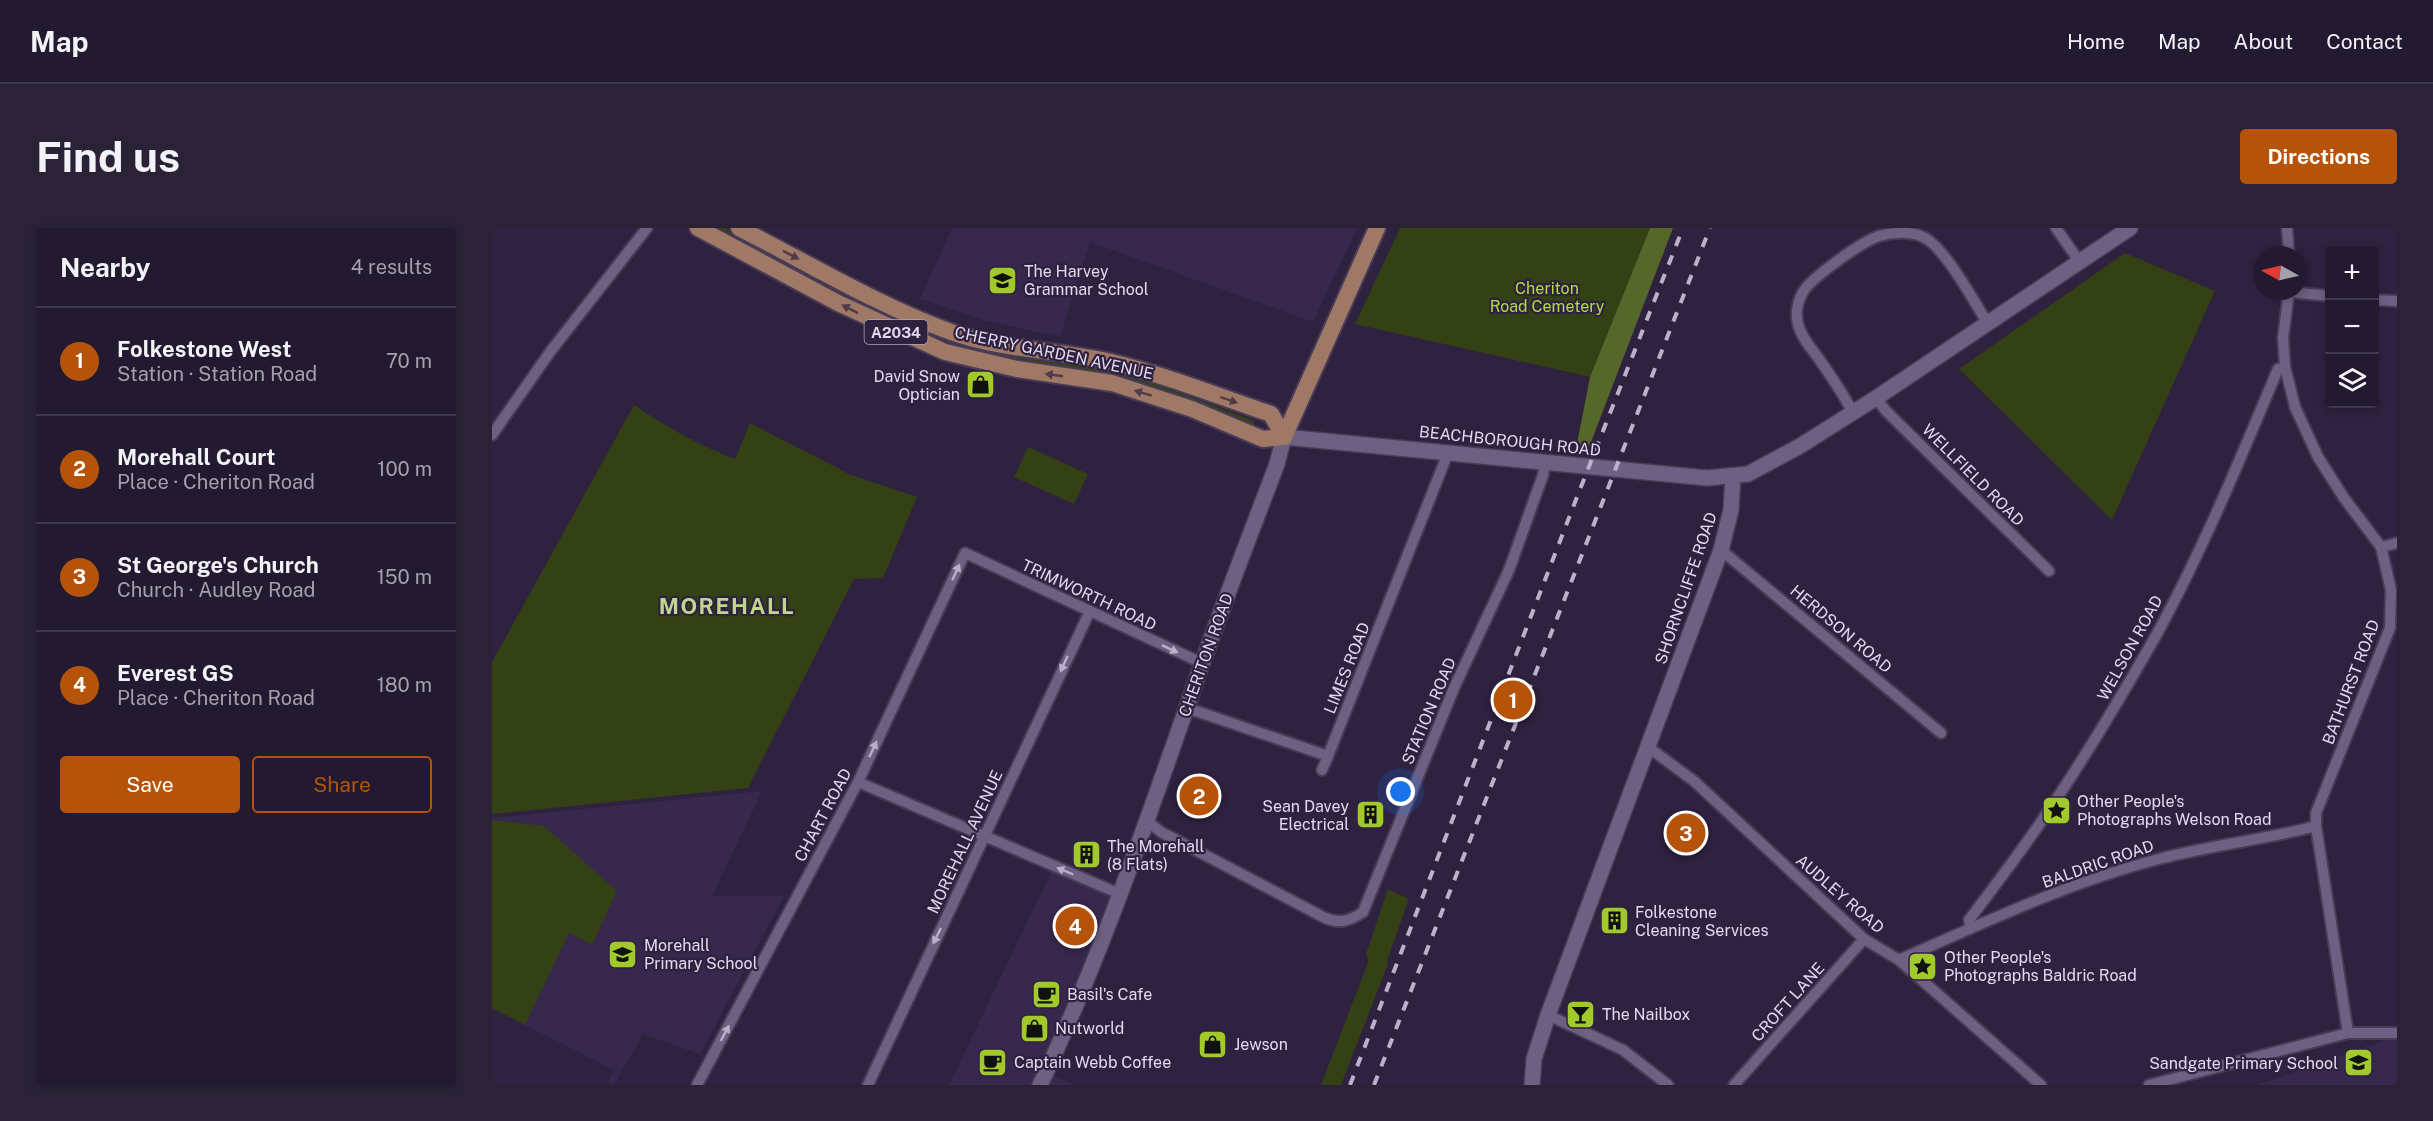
<!DOCTYPE html>
<meta charset="utf-8">
<style>
body{margin:0;font-family:"Public Sans",sans-serif;background:#2b2238;color:#f1f3f6}
.controls{position:absolute;right:18px;top:18px;display:grid;overflow:hidden;border-radius:6px;box-shadow:0 3px 9px #0003}
.controls button{width:54px;height:54px;display:grid;place-items:center;padding:0;border:0;border-bottom:2px solid #40384c;background:#231930;color:#f1f3f6;font:30px sans-serif}
.compass{position:absolute;left:1761px;top:18px;width:54px;height:54px;border-radius:50%;background:#231930;box-shadow:0 3px 9px #0003;rotate:278deg}
.you{position:absolute;left:909px;top:564px;width:21px;height:21px;margin:-15px;border:4px solid #fff;border-radius:50%;background:#1a73e8;box-shadow:0 0 0 9px #1a73e833}
.badge{display:grid;place-items:center;width:39px;height:39px;border-radius:50%;background:#b45309;color:#fff;font-size:20px;font-weight:700}
.pin{position:absolute;translate:-50% -50%;border:3px solid #fff;box-shadow:0 2px 6px #0006}
.list{margin:0;padding:0;list-style:none}
h2{display:flex;justify-content:space-between;align-items:center;height:78px;margin:0;padding:0 24px;font-size:26px}
h2 small{font-size:20px;font-weight:400;color:#a3a0ab}
.list li{display:grid;grid-template-columns:39px 1fr auto;gap:18px;align-items:center;box-sizing:border-box;height:108px;padding:0 24px;border-top:2px solid #40384c}
.list b{display:block;font-size:22px;white-space:nowrap}
.list p{margin:0;font-size:20px;white-space:nowrap;color:#a3a0ab}
.list em{font-size:20px;font-style:normal;color:#a3a0ab}
.actions{display:flex;gap:12px;padding:18px 24px}
.actions a{flex:1;padding:14px 0;border:2px solid #b45309;border-radius:6px;text-align:center;font-size:21px;color:#b45309}
.actions .main{background:#b45309;color:#fff}
.icon{flex:none;width:33px;height:33px;fill:none;stroke:currentColor;stroke-width:2;stroke-linecap:round;stroke-linejoin:round}
.map{position:relative;flex:none;width:1905px;height:857px;overflow:hidden;border-radius:6px}
header{display:flex;align-items:center;gap:36px;box-sizing:border-box;height:84px;padding:0 30px;background:#231930;border-bottom:2px solid #40384c}
header strong{font-size:28px}
nav{display:flex;gap:33px;margin-inline-start:auto;font-size:21px}
.intro{display:flex;align-items:center;justify-content:space-between;box-sizing:border-box;height:144px;padding:0 36px}
h1{margin:0;font-size:42px}
.button{padding:15px 27px;border-radius:6px;background:#b45309;color:#fff;font-size:21px;font-weight:700}
main{display:flex;gap:36px;padding:0 36px}
aside{flex:1;background:#231930;border-radius:6px;box-shadow:0 3px 9px #0003}
.map>svg:first-child{display:block}
.built{fill:#39284e}
.green{fill:#344115}
.forest{fill:#566829}
.lines{fill:none;stroke-linecap:round;stroke-linejoin:round}
.street-casing{stroke:#473b56;stroke-width:14}
.secondary-casing{stroke:#473b56;stroke-width:18}
.primary-casing{stroke:#473b56;stroke-width:20}
.street{stroke:#6e6083;stroke-width:10}
.secondary{stroke:#6e6083;stroke-width:15}
.primary{stroke:#a07966;stroke-width:16}
.rail{stroke:#bbb1c8;stroke-width:4;stroke-dasharray:10 10;stroke-linecap:butt}
.oneway{fill:#513b4b}
.oneway2{fill:#b9afc8}
.labels{text-anchor:middle;dominant-baseline:central;stroke-width:4.5;stroke-linejoin:round;paint-order:stroke}
.shield{fill:#2f2140;stroke:#aca2b9;stroke-width:1.5}
.shield-label{font-size:15px;font-weight:bold;fill:#e1d9ed}
.poi-label{font-size:16px;fill:#e1d9ed;stroke:#2f2140;text-anchor:start}
.park-label{font-size:16px;fill:#b2dc40;stroke:#2f2140}
.street-label{font-size:16px;fill:#e1d9ed;stroke:#2f2140}
.district-label{font-size:22px;font-weight:bold;letter-spacing:1.5px;fill:#bed78d;stroke:#2f2140}
</style>
<header>
<strong>Map</strong>
<nav><a>Home</a><a>Map</a><a>About</a><a>Contact</a></nav>
</header>
<div class="intro"><h1>Find us</h1><a class="button">Directions</a></div>
<main>
<aside>
<h2>Nearby<small>4 results</small></h2>
<ul class="list">
<li><span class="badge">1</span><div><b>Folkestone West</b><p>Station · Station Road</p></div><em>70 m</em></li>
<li><span class="badge">2</span><div><b>Morehall Court</b><p>Place · Cheriton Road</p></div><em>100 m</em></li>
<li><span class="badge">3</span><div><b>St George's Church</b><p>Church · Audley Road</p></div><em>150 m</em></li>
<li><span class="badge">4</span><div><b>Everest GS</b><p>Place · Cheriton Road</p></div><em>180 m</em></li>
</ul>
<div class="actions"><a class="main">Save</a><a>Share</a></div>
</aside>
<div class="map">
<svg width="1905" height="857" viewBox="0 0 1905 857">
<rect width="100%" height="100%" fill="#2f2140"/>
<g class="built">
<polygon points="460,0 865,0 821,94 598,14 568,109 491,92 428,71"/>
<polygon points="270,563 220,668 292,668 208,826 151,806 122,857 116,854 122,842 0,780 0,590"/>
<polygon points="560,642 622,669 550,842 583,857 457,857"/>
<polygon points="1905,811 1905,857 1765,857 1891,813"/>
</g>
<g class="green">
<polygon points="216,0 233,0 393,84 395,88 392,91"/>
<polygon points="908,0 1158,0 1098,149 863,96"/>
<polygon points="1633,25 1723,63 1620,292 1467,141"/>
<path d="M424 99 635 145 763 193 760 200C720 173 659 162 612 152 549 139 486 126 426 102Z"/>
<path d="M142 177C175 199 206 217 243 231L258 195 359 247 425 269 391 350 362 351 256 560 0 586V434Z"/>
<polygon points="536,219 596,246 582,276 522,249"/>
<polygon points="0,592 52,598 125,663 100,717 77,705 33,797 0,780"/>
<polygon points="896,661 917,671 895,733 896,736 849,857 829,857 877,732 874,726"/>
</g>
<polygon class="forest" points="1158,0 1181,0 1096,222 1083,226 1098,149"/>
<g class="lines">
<defs>
<g id="street">
<polyline points="1564,0 1587,33"/>
<polyline points="1795,0 1797,27"/>
<polyline points="1797,63 1791,110 1793,139 1803,179 1826,229 1852,270 1889,319 1899,362 1898,400 1824,585 1824,598 1856,805"/>
<polyline points="1797,64 1838,68"/>
<polyline points="1882,72 1905,73"/>
<polyline points="1384,170 1394,183 1557,343"/>
<path d="M1361 185C1351 165 1339 148 1327 131 1319 120 1309 109 1306 96 1303 84 1306 71 1313 61 1324 47 1369 14 1387 8 1400 4 1419 3 1431 9 1452 18 1483 75 1496 96"/>
<polyline points="0,207 58,124 155,0"/>
<polyline points="1889,319 1905,315"/>
<polyline points="1229,322 1449,505"/>
<polyline points="695,480 836,528 956,225"/>
<polyline points="1156,519 1202,553 1372,711 1407,732 1549,857"/>
<polyline points="830,542 836,528"/>
<polyline points="366,554 628,666"/>
<path d="M655 593 669 604 833 690C848 696 858 693 871 684L962 460 1017 342 1051 247 1053 235"/>
<path d="M1479 700 1477 692C1504 656 1532 620 1557 582 1596 525 1632 464 1666 404 1711 321 1747 234 1783 148L1786 141 1793 139"/>
<path d="M1407 732C1492 695 1577 654 1667 631 1719 617 1772 612 1824 598"/>
<polyline points="1056,787 1131,822 1176,857"/>
<polyline points="205,857 366,554 473,325 710,435"/>
<polyline points="376,857 598,383"/>
<polyline points="1242,857 1372,711"/>
<polyline points="1657,857 1856,805 1905,805"/>
</g>
<g id="secondary">
<path d="M548 857C613 721 660 577 710 436 734 369 760 302 785 236L792 209 1215 250 1256 246 1308 218 1384 170 1638 0"/>
<polyline points="1040,857 1042,831 1056,787 1229,322 1239,282 1241,248"/>
</g>
<g id="primary">
<polyline points="206,0 346,75 453,124 525,141 620,155 700,181 771,211 792,209"/>
<path d="M247 0C316 35 387 78 459 104 510 122 563 122 615 133 671 146 725 168 779 186L792 209"/>
<polyline points="792,209 885,0"/>
</g>
</defs>
<use href="#street" class="street-casing"/>
<use href="#secondary" class="secondary-casing"/>
<use href="#primary" class="primary-casing"/>
<use href="#street" class="street"/>
<use href="#secondary" class="secondary"/>
<use href="#primary" class="primary"/>
<g class="rail">
<polyline points="858,857 1085,269 1191,0"/>
<polyline points="882,857 1218,0"/>
</g>
</g>
<defs><path id="oneway-solid" d="M-6-.8H1V-3.2L6.5 0L1 3.2V.8H-6Z" transform="scale(1.5)"/></defs>
<g class="oneway">
<use href="#oneway-solid" transform="translate(299 27) rotate(27)"/>
<use href="#oneway-solid" transform="translate(358 81) rotate(-153)"/>
<use href="#oneway-solid" transform="translate(562 147) rotate(-172)"/>
<use href="#oneway-solid" transform="translate(651 165) rotate(-163)"/>
<use href="#oneway-solid" transform="translate(737 172) rotate(19)"/>
</g>
<g class="oneway2">
<use href="#oneway-solid" transform="translate(464 344) rotate(-65)"/>
<use href="#oneway-solid" transform="translate(678 421) rotate(25)"/>
<use href="#oneway-solid" transform="translate(572 436) rotate(115)"/>
<use href="#oneway-solid" transform="translate(381 521) rotate(-65)"/>
<use href="#oneway-solid" transform="translate(573 643) rotate(-157)"/>
<use href="#oneway-solid" transform="translate(445 708) rotate(116)"/>
<use href="#oneway-solid" transform="translate(233 805) rotate(-62)"/>
</g>
<defs>
<symbol id="school-square" viewBox="-11 -11 22 22"><rect x="-9" y="-9" width="18" height="18" rx="4" fill="#a1c92a" stroke="#2f2140"/><path d="M0-5L7-2L0 1L-7-2ZM-4 1L0 2.5L4 1V4Q0 6-4 4Z" fill="#111"/></symbol>
<symbol id="shop-square" viewBox="-11 -11 22 22"><rect x="-9" y="-9" width="18" height="18" rx="4" fill="#a1c92a" stroke="#2f2140"/><path d="M-5-2.5h2.3a2.7 3.5 0 0 1 5.4 0H5L5.5 6h-11ZM-1.5-2.5h3a1.5 2.3 0 0 0-3 0Z" fill="#111"/></symbol>
<symbol id="sight-square" viewBox="-11 -11 22 22"><rect x="-9" y="-9" width="18" height="18" rx="4" fill="#a1c92a" stroke="#2f2140"/><path d="M0-6L1.8-2.2L6-1.7L2.9 1.2L3.7 5.4L0 3.3L-3.7 5.4L-2.9 1.2L-6-1.7L-1.8-2.2Z" fill="#111"/></symbol>
<symbol id="building-square" viewBox="-11 -11 22 22"><rect x="-9" y="-9" width="18" height="18" rx="4" fill="#a1c92a" stroke="#2f2140"/><path d="M-4-6H4V6H1V3H-1V6H-4ZM-2.5-4.3h1.7v1.8h-1.7ZM.8-4.3h1.7v1.8H.8ZM-2.5-1h1.7V.8h-1.7ZM.8-1h1.7V.8H.8Z" fill="#111"/></symbol>
<symbol id="cafe-square" viewBox="-11 -11 22 22"><rect x="-9" y="-9" width="18" height="18" rx="4" fill="#a1c92a" stroke="#2f2140"/><path d="M-5.5-4.5H6V0H3Q3 3.5 0 3.5H-2.5Q-5.5 3.5-5.5 0ZM3-3.2v2h1.7v-2ZM-6 4.5H4V6H-6Z" fill="#111"/></symbol>
<symbol id="bar-square" viewBox="-11 -11 22 22"><rect x="-9" y="-9" width="18" height="18" rx="4" fill="#a1c92a" stroke="#2f2140"/><path d="M-6-5H6L.8 .8V4.5H3.5V6h-7V4.5H-.8V.8Z" fill="#111"/></symbol>
</defs>
<g fill-rule="evenodd">
<use href="#school-square" x="494" y="36" width="33" height="33"/>
<use href="#shop-square" x="472" y="140" width="33" height="33"/>
<use href="#sight-square" x="1548" y="566" width="33" height="33"/>
<use href="#building-square" x="862" y="570" width="33" height="33"/>
<use href="#building-square" x="578" y="610" width="33" height="33"/>
<use href="#building-square" x="1106" y="676" width="33" height="33"/>
<use href="#school-square" x="114" y="710" width="33" height="33"/>
<use href="#sight-square" x="1414" y="722" width="33" height="33"/>
<use href="#cafe-square" x="538" y="750" width="33" height="33"/>
<use href="#bar-square" x="1072" y="770" width="33" height="33"/>
<use href="#shop-square" x="526" y="784" width="33" height="33"/>
<use href="#shop-square" x="704" y="800" width="33" height="33"/>
<use href="#cafe-square" x="484" y="818" width="33" height="33"/>
<use href="#school-square" x="1850" y="818" width="33" height="33"/>
</g>
<g class="labels">
<rect class="shield" x="372.5" y="92" width="63" height="24" rx="4.5"/>
<g class="shield-label">
<text x="404" y="104">A2034</text>
</g>
<g class="poi-label">
<text x="532" y="43">The Harvey<tspan x="532" dy="18">Grammar School</tspan></text>
<text x="468" y="148" text-anchor="end">David Snow<tspan x="468" dy="18">Optician</tspan></text>
<text x="1585" y="573">Other People's<tspan x="1585" dy="18">Photographs Welson Road</tspan></text>
<text x="857" y="578" text-anchor="end">Sean Davey<tspan x="857" dy="18">Electrical</tspan></text>
<text x="615" y="618">The Morehall<tspan x="615" dy="18">(8 Flats)</tspan></text>
<text x="1143" y="684">Folkestone<tspan x="1143" dy="18">Cleaning Services</tspan></text>
<text x="152" y="717">Morehall<tspan x="152" dy="18">Primary School</tspan></text>
<text x="1452" y="729">Other People's<tspan x="1452" dy="18">Photographs Baldric Road</tspan></text>
<text x="575" y="766">Basil's Cafe</text>
<text x="1110" y="786">The Nailbox</text>
<text x="563" y="800">Nutworld</text>
<text x="742" y="816">Jewson</text>
<text x="522" y="834">Captain Webb Coffee</text>
<text x="1846" y="835" text-anchor="end">Sandgate Primary School</text>
</g>
<g class="park-label">
<text x="1055" y="60">Cheriton<tspan x="1055" dy="18">Road Cemetery</tspan></text>
</g>
<g class="street-label">
<text transform="translate(562 125) rotate(12)">CHERRY GARDEN AVENUE</text>
<text transform="translate(1018 213) rotate(6)">BEACHBOROUGH ROAD</text>
<text transform="translate(1481 247) rotate(45)">WELLFIELD ROAD</text>
<text transform="translate(1194 360) rotate(-71)">SHORNCLIFFE ROAD</text>
<text transform="translate(597 367) rotate(25)">TRIMWORTH ROAD</text>
<text transform="translate(1349 401) rotate(40)">HERDSON ROAD</text>
<text transform="translate(1638 420) rotate(-61)">WELSON ROAD</text>
<text transform="translate(714 427) rotate(-70)">CHERITON ROAD</text>
<text transform="translate(855 440) rotate(-68)">LIMES ROAD</text>
<text transform="translate(1859 454) rotate(-69)">BATHURST ROAD</text>
<text transform="translate(937 483) rotate(-67)">STATION ROAD</text>
<text transform="translate(331 587) rotate(-62)">CHART ROAD</text>
<text transform="translate(473 614) rotate(-65)">MOREHALL AVENUE</text>
<text transform="translate(1606 636) rotate(-19)">BALDRIC ROAD</text>
<text transform="translate(1348 666) rotate(41)">AUDLEY ROAD</text>
<text transform="translate(1296 774) rotate(-48)">CROFT LANE</text>
</g>
<g class="district-label">
<text x="235" y="378">MOREHALL</text>
</g>
</g>
</svg>
<div class="controls">
<button>+</button>
<button>−</button>
<button><svg class="icon" aria-label="layers" viewBox="0 0 24 24"><path d="M12 4l9 5-9 5-9-5zM3 14l9 5 9-5"/></svg></button>
</div>
<svg class="compass" viewBox="-18 -18 36 36"><path d="M0-13l5 13h-10z" fill="#e53935"/><path d="M0 13l5-13h-10z" fill="#a3a0ab"/></svg>
<div class="you"></div>
<div class="pin badge" style="left:1021px;top:472px">1</div>
<div class="pin badge" style="left:707px;top:568px">2</div>
<div class="pin badge" style="left:1194px;top:605px">3</div>
<div class="pin badge" style="left:583px;top:698px">4</div>
</div>
</main>
